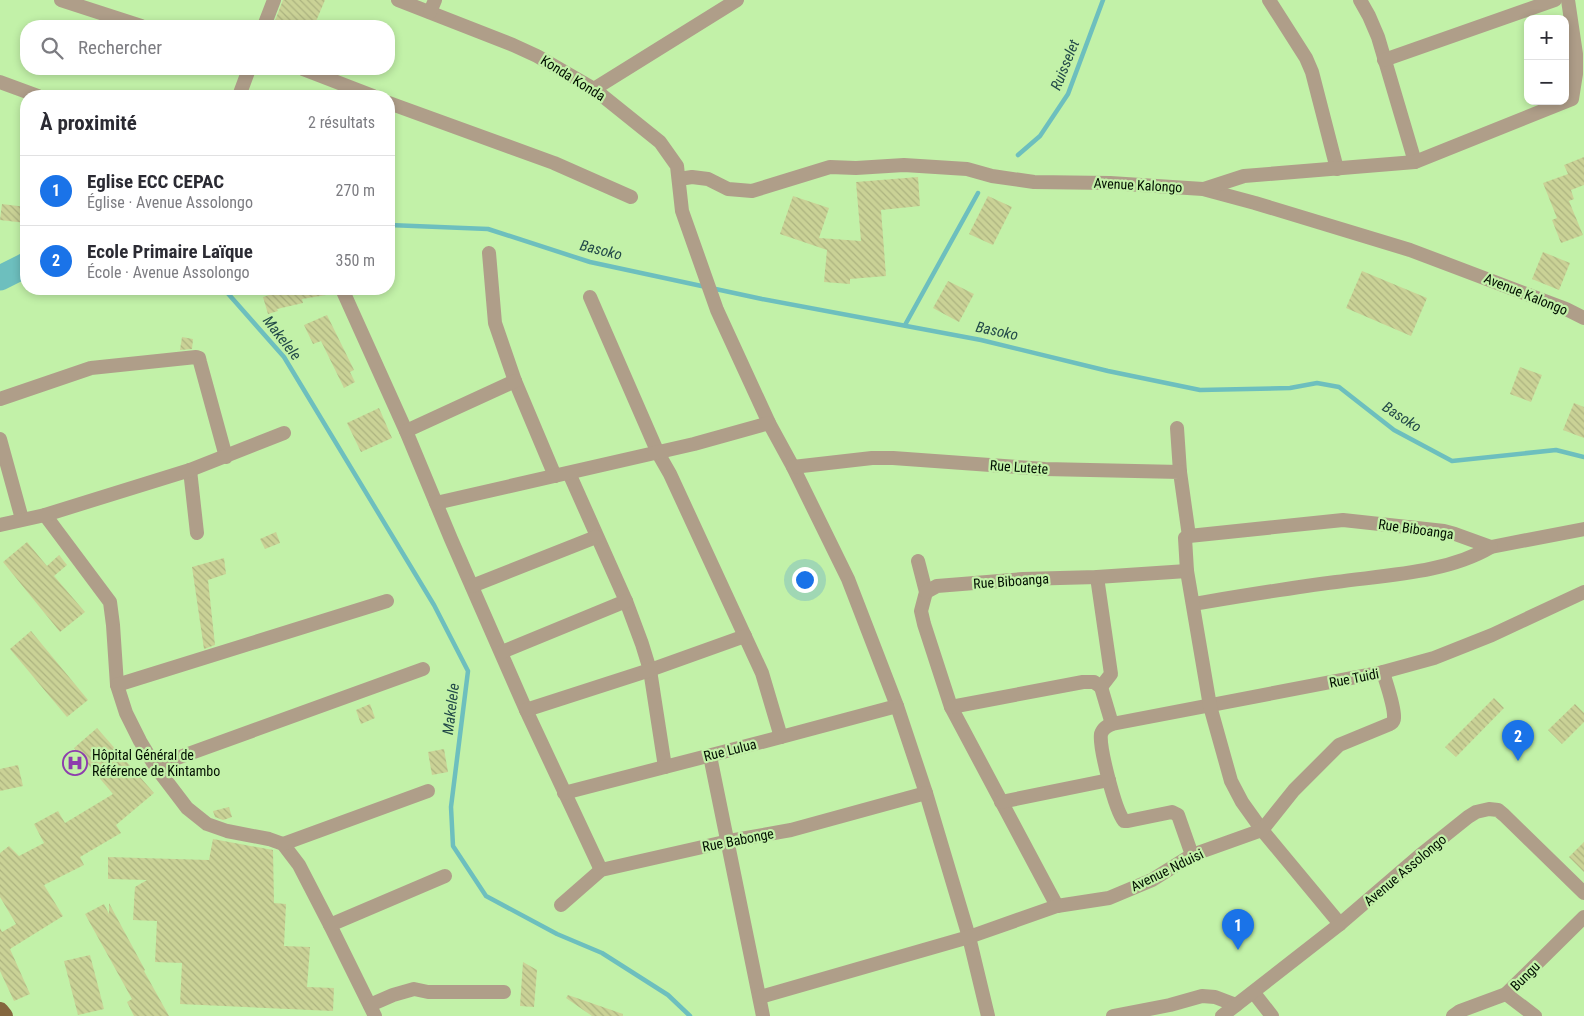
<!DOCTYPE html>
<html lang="fr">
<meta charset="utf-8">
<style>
body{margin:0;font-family:"Roboto Condensed",sans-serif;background:#f2f2f3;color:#2b2b33}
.controls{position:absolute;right:15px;top:15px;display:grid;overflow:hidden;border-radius:10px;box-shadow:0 2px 8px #0003}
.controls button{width:45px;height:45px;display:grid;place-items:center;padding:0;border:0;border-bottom:1px solid #e1e1e2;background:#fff;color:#2b2b33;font:25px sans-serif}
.you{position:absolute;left:804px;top:579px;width:18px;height:18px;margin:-12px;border:4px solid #fff;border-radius:50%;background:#1a73e8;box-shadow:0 0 0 8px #1a73e833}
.badge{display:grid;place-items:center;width:32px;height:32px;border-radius:50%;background:#1a73e8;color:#fff;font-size:16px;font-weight:700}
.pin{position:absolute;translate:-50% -41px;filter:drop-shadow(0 1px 2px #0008)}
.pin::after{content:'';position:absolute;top:26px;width:18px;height:15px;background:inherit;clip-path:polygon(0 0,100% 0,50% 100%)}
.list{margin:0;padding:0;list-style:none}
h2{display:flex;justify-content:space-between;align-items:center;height:65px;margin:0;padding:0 20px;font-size:21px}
h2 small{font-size:16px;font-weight:400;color:#7c7c81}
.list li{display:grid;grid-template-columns:32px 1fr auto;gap:15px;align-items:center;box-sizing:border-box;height:70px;padding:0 20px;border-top:1px solid #e1e1e2}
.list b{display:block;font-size:19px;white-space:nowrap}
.list p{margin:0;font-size:16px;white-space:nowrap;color:#7c7c81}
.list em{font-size:16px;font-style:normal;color:#7c7c81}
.icon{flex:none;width:28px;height:28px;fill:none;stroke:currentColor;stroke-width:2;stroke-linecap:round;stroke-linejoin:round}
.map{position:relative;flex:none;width:1584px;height:1016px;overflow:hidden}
.search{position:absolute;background:#fff;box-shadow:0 2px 8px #0003;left:20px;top:20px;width:375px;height:55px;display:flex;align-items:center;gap:12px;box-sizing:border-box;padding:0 18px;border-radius:20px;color:#7c7c81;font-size:19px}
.panel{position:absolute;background:#fff;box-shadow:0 2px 8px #0003;left:20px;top:90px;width:375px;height:205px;border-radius:20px}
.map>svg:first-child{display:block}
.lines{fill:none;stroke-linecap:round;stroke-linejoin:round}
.stream{stroke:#6dbfbe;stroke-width:4.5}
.river{stroke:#6dbfbe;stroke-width:25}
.building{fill:url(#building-back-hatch)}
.minor{stroke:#af9e89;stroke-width:14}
.major{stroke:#84673e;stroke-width:18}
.labels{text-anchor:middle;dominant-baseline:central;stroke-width:4.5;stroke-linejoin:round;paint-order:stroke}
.street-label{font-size:14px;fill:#021000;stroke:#c2f1a8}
.poi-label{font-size:14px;fill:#021000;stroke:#c2f1a8;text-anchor:start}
.water-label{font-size:15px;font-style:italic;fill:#234a49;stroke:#c2f1a8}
</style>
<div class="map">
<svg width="1584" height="1016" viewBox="0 0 1584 1016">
<defs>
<pattern id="building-back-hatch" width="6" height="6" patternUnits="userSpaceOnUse" patternTransform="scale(1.25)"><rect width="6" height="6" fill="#cad296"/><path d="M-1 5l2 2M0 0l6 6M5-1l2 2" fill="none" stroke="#acb380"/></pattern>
</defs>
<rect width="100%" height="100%" fill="#c2f1a8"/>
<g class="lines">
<g class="stream">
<polyline points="1018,155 1040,136 1068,94 1103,0"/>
<polyline points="389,225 488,229 590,262 762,299 981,340 1108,371 1200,390 1290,388 1317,383 1339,387 1394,430 1452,461 1556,450 1584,457"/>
<polyline points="224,289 284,357 434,605 468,671 451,807 453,846 486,896 557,934 602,953 668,995 690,1016"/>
<polyline points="905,325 978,193"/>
</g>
<polyline class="river" points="0,278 26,265"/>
</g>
<g class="building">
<polygon points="283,0 325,0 314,26 273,26"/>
<polygon points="1584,157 1584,185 1571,190 1574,199 1569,201 1583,235 1561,243 1552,220 1557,218 1543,183 1568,174 1564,165"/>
<polygon points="918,177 920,206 881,210 886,276 850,279 850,284 824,282 827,250 780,234 793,196 829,208 819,238 861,241 856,182"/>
<polygon points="988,196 1012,207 993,245 969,234"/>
<polygon points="2,204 26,207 26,223 0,220"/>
<polygon points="1543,252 1570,263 1559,290 1532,279"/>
<polygon points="1362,271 1427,298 1411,336 1346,308"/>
<polygon points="948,281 974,294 959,322 933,308"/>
<polygon points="282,289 325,289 326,295 302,299 303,303 277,309 278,311 268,314 263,297 282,291"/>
<polygon points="327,315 354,370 350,372 355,382 344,388 321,341 313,344 304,325"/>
<polygon points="182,337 193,339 192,349 180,350"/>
<polygon points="1520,367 1542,375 1531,402 1510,394"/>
<polygon points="1574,403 1584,407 1584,438 1563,430"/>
<polygon points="379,408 392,438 361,452 347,423"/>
<polygon points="276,532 280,543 265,549 260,539"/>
<polygon points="27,542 47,566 59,555 67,565 54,576 85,612 60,632 3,562"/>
<polygon points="224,558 226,574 208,580 215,645 204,649 192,567"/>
<polygon points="31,631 88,700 67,717 10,649"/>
<polygon points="1494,698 1504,708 1456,757 1445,747"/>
<polygon points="370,704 375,718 361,724 356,710"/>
<polygon points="1575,704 1584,713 1584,722 1562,744 1548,730"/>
<polygon points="97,728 154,793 116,825 121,833 80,857 84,865 44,885 63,916 10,949 30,994 14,1001 0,971 0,928 2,932 16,924 0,897 0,853 9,846 19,856 44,843 34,824 58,811 65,823 113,794 74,748"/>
<polygon points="444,749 448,772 432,775 428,752"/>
<polygon points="18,765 23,786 0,791 0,769"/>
<polygon points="229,807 232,817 223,820 215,817 213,811"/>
<polygon points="213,839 273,850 274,903 286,904 284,946 310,947 307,987 334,988 333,1011 180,1004 182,963 155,962 157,921 133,920 135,887 147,880 108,879 108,857 209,860"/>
<polygon points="1584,842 1584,872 1569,857"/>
<polygon points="109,903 145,970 144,971 169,1016 134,1016 127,1002 132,999 85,914 104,904 109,914"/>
<polygon points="90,955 104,1009 78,1015 64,961"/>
<polygon points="523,962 537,970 534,1007 520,1006"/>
<polygon points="568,995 623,1014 623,1016 592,1016 566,998"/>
</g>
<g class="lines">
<g class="minor">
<polyline points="61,0 141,26"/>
<polyline points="398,0 513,45 537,56 594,89 660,142 677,166 682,211 717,310 769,423 793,467 848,579 897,706 926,793 969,937 988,1016"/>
<polyline points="1269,0 1306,58 1312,72 1337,169"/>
<polyline points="1360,0 1369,16 1378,37 1415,162"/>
<polyline points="430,12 435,0"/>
<polyline points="264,26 274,0"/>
<polyline points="1384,60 1555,0"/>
<polyline points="303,69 373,96"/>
<polyline points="0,82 38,96"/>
<polyline points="594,89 737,0"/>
<polyline points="239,96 249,69"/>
<polyline points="389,103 554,163 631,197"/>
<polyline points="679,179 692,177 708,179 728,189 752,191 830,167 856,168 904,165 967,169 992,176 1034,182 1110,183 1203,189 1255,203 1410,250 1566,309 1584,318"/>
<polyline points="1204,189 1244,176 1415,162 1572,99 1576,74 1576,54 1568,0"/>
<polyline points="489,253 495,323 515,381 555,476"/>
<polyline points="342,289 406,431 451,539 526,710 601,870"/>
<polyline points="590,297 658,453 670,474 762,673 781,737"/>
<polyline points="0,399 91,368 196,357 199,358 200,362 226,457"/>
<polyline points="1177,428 1180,472"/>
<polyline points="406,431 515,381"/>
<polyline points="0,439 22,519"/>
<polyline points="793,467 872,458 893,458 1045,469 1180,472 1189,536"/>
<polyline points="190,470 197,533"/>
<polyline points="569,473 626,601 642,644 650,670 665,767"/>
<polyline points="436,503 694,444 769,423"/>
<polyline points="45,515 110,602 113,625 117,685 126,713 140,741 155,766 187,808 207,824 227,831 269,839 283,844 299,865 330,925 375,1016"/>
<polyline points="0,525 45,515 190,470 284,433"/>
<polyline points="918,561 926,592 921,611 924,624 951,707 1057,906"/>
<polyline points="1097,577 1111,674 1101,687"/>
<polyline points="472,586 596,537"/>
<polyline points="926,592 937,586 1023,579 1097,577 1187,571"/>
<path d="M1193 604C1241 596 1288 588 1336 582 1387 575 1447 573 1491 547L1584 529"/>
<polyline points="502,652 626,601"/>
<polyline points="117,685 387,601"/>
<polyline points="951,707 1083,682 1094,682 1101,687 1112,724"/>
<polyline points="526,710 650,670 745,636"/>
<polyline points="710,756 763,1016"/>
<polyline points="155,766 423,669"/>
<polyline points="564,793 781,737 897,706"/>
<polyline points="1001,802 1109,780"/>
<polyline points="283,844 428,791"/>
<path d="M1192 855 1178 815 1172 812 1128 821H1124C1115 810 1099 747 1101 734 1103 728 1107 726 1112 724L1383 672 1434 658 1492 635 1584 592"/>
<polyline points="561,905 601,870 729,841 791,830 926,793"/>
<polyline points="1340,924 1262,830 1242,802 1231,781 1210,706 1187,571 1185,538 1189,536 1343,520 1444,531 1455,534 1491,547"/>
<polyline points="330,925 445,876"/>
<polyline points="1254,993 1272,1016"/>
<polyline points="1506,994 1535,1016"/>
<path d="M760 997 969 937 1057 906 1109 898 1152 880 1192 855 1262 830 1294 790 1339 745 1390 724C1393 722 1394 722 1394 718 1395 707 1386 683 1383 672"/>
<polyline points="370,1005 393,995 414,989 428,992 504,992"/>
<polyline points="1113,1016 1170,1005 1202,996 1215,997 1236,1005"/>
<polyline points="1222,1016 1340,924 1418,857 1468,817 1476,812 1489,809 1498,810 1504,815 1584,893"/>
<polyline points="1453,1016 1460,1011 1506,994 1584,917"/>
</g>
<polyline class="major" points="0,1011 4,1016"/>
</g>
<defs>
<symbol id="hospital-ring" viewBox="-11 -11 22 22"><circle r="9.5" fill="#c2f1a8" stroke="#8d3dad" stroke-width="1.5"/><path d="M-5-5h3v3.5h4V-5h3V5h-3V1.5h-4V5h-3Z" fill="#8d3dad"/></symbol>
</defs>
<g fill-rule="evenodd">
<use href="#hospital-ring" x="61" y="749" width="28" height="28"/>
</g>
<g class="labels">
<g class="street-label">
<text transform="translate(573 78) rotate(32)">Konda Konda</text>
<text transform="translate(1138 185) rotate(3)">Avenue Kalongo</text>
<text transform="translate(1526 294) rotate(22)">Avenue Kalongo</text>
<text transform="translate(1019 467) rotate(4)">Rue Lutete</text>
<text transform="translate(1416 529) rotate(8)">Rue Biboanga</text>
<text transform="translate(1011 581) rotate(-4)">Rue Biboanga</text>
<text transform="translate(1354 678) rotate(-11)">Rue Tuidi</text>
<text transform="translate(730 750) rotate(-14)">Rue Lulua</text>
<text transform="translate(738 840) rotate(-11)">Rue Babonge</text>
<text transform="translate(1167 870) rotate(-26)">Avenue Nduisi</text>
<text transform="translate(1405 870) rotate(-40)">Avenue Assolongo</text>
<text transform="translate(1525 976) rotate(-45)">Bungu</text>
</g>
<g class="poi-label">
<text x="92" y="755">Hôpital Général de<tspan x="92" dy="16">Référence de Kintambo</tspan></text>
</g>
<g class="water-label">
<text transform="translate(1065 65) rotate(-68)">Ruisselet</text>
<text transform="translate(601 250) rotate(14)">Basoko</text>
<text transform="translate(997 331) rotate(12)">Basoko</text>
<text transform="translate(282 338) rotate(52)">Makelele</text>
<text transform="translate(1402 417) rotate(33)">Basoko</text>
<text transform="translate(451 709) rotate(-83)">Makelele</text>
</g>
</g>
</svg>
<div class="controls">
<button>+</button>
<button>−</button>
</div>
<div class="you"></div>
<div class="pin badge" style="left:1238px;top:950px">1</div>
<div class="pin badge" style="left:1518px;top:761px">2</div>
<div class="search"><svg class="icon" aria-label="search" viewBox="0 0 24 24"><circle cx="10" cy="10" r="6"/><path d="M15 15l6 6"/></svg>Rechercher</div>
<section class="panel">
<h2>À proximité<small>2 résultats</small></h2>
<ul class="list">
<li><span class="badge">1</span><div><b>Eglise ECC CEPAC</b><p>Église · Avenue Assolongo</p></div><em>270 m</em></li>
<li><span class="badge">2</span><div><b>Ecole Primaire Laïque</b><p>École · Avenue Assolongo</p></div><em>350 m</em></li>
</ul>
</section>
</div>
